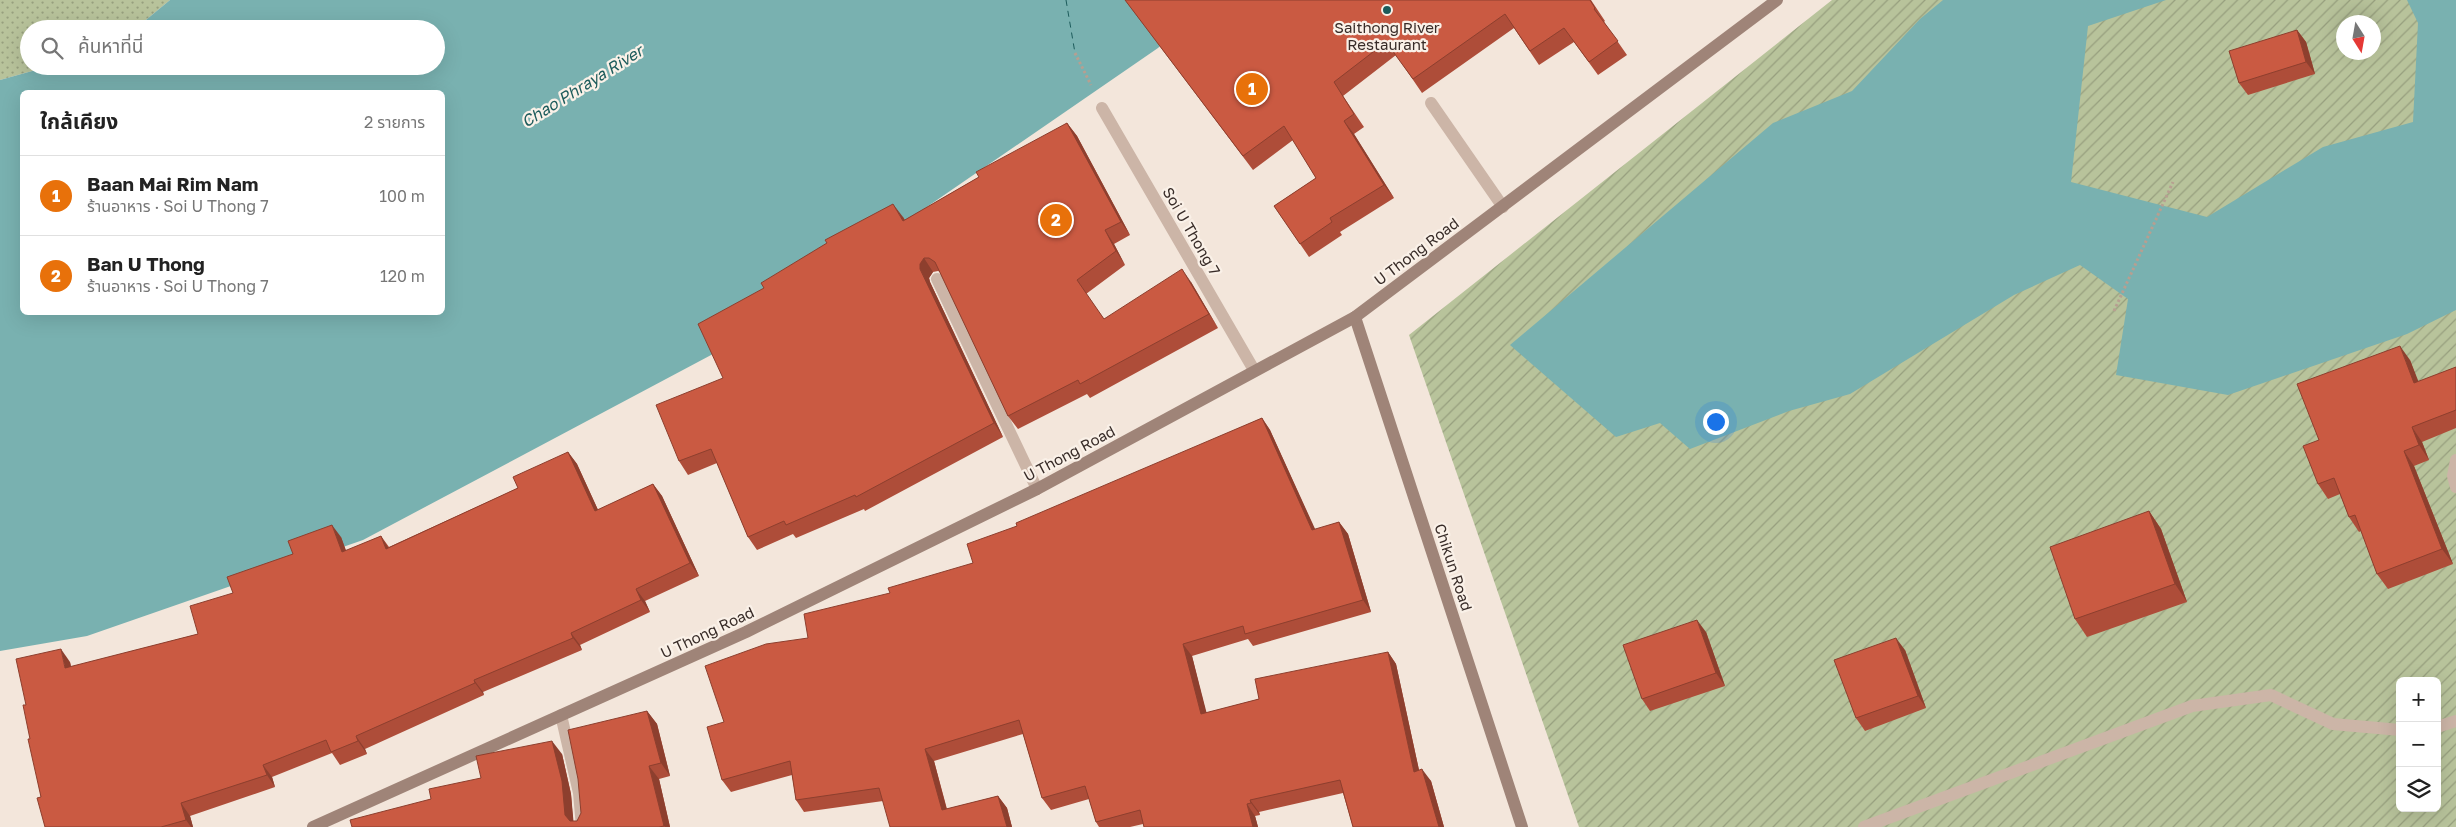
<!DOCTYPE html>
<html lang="th">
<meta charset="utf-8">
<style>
body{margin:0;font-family:"Golos Text","Noto Sans Thai",sans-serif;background:#f6f6f6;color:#222}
.controls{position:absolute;right:15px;bottom:15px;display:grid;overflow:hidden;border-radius:8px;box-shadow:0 5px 20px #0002}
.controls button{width:45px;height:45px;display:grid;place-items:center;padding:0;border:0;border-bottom:1px solid #e0e0e0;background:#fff;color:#222;font:25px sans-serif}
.compass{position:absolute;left:2336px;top:15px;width:45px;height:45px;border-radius:50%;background:#fff;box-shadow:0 5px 20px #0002;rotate:169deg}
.you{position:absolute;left:1715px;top:421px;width:18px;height:18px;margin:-12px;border:4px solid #fff;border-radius:50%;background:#1a73e8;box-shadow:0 0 0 8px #1a73e833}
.badge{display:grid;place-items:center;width:32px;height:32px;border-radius:50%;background:#0b8043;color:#fff;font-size:16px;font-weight:700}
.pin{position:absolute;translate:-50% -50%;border:2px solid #fff;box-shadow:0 1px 5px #0006}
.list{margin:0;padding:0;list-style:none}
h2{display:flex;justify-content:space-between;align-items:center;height:65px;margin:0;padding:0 20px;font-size:21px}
h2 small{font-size:16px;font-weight:400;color:#767676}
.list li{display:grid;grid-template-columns:32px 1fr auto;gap:15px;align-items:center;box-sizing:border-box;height:80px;padding:0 20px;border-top:1px solid #e0e0e0}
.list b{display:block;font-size:19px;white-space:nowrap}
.list p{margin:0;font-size:16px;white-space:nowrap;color:#767676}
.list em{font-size:16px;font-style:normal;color:#767676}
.icon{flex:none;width:28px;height:28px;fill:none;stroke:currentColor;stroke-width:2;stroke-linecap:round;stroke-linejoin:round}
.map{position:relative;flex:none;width:2456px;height:827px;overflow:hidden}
.search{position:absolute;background:#fff;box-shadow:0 5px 20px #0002;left:20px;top:20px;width:425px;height:55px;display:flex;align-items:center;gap:12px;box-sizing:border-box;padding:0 18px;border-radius:28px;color:#767676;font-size:19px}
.panel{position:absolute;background:#fff;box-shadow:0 5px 20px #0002;left:20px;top:90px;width:425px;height:225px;border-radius:8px}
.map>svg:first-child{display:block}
.grass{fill:url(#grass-dots)}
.garden{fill:url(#garden-furrows);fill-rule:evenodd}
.water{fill:#79b1b0;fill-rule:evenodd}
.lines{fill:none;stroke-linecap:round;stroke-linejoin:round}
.ferry{stroke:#1c5b5b;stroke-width:1;stroke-dasharray:6 5;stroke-linecap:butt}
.path{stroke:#b79f91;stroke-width:3;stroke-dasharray:2.5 2.5;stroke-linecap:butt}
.service{stroke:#ccb5a7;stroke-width:12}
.minor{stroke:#ccb5a7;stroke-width:12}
.secondary{stroke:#9f8478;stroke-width:12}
.wall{fill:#ae4d39}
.shaded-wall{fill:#8d3f2e}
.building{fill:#ca5a42;stroke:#8d3f2e}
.poi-dot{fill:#1c5b5b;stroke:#faf1e8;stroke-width:2}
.labels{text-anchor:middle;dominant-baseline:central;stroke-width:4.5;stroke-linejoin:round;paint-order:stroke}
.poi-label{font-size:15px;fill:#382c28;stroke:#faf1e8}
.street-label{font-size:15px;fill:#382c28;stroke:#faf1e8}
.water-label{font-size:16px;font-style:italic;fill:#1c5b5b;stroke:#faf1e8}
</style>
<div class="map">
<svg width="2456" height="827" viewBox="0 0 2456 827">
<defs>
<pattern id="grass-dots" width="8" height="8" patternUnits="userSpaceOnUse" patternTransform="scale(1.25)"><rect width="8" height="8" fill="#b8c39b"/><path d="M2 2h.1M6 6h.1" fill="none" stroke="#979f7e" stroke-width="1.8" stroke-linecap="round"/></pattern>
<pattern id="garden-furrows" width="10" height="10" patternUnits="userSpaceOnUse" patternTransform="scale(1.25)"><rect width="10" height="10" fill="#b8c39b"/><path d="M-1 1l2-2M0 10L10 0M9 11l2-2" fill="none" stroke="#979f7e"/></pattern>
</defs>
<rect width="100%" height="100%" fill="#f3e6db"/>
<polygon class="grass" points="0,0 170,0 141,24 132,29 29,29 29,66 50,66 0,80"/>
<path class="garden" d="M1832 0H2456V827H1579L1409 335ZM2344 22H2374V52H2344ZM2400 681H2437V808H2400Z"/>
<g class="water">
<path d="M170 0H1207L1158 48 713 354 363 540 87 636 0 651V80L50 66H436V29H132L141 24ZM22 92H442V312H22Z"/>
<polygon points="1943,0 2166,0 2088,26 2071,182 2207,217 2323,147 2413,122 2418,23 2407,0 2456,0 2456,310 2407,334 2228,395 2116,375 2128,299 2080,265 2014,295 1850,394 1789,411 1690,449 1660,423 1616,437 1510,345 1773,123 1852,91 1920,19"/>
</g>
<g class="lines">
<polyline class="ferry" points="1066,0 1075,53"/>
<g class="path">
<polyline points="1075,53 1091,85"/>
<polyline points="2114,311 2173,182"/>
</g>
<g class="service">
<polyline points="1431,103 1503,207"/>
<polyline points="937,279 1037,489"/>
<polyline points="2456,460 2453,476 2456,487"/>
<polyline points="561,715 579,793 582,827"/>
<polyline points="2437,727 2456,721"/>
<polyline points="1864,827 2192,706 2271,695 2333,724 2400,730"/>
</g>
<polyline class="minor" points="1102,108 1254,370"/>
<g class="secondary">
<polyline points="1355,317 1522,827"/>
<polyline points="313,827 746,632 1037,489 1355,317 1777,0"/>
</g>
</g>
<g class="wall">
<polygon points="1125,0 1591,0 1605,21 1604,22 1627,55 1598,75 1574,42 1539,65 1514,28 1422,93 1396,55 1343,96 1364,127 1354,134 1394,198 1340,232 1342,235 1309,257 1274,206 1316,178 1293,140 1253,170"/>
<polygon points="2297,30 2306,42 2315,74 2248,95 2239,83"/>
<polygon points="1067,123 1077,136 1130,235 1114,244 1125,265 1086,294 1104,319 1191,282 1218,328 1090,398 1087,394 1018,429 1008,416 940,272 938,271 933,272 929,278 930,282 1003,437 865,511 864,509 796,538 793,534 757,550 748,537 717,463 688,475 679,461 723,378 764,288 903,217 905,220 979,177"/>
<polygon points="2410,360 2418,382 2456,367 2456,428 2422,442 2429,460 2414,466 2453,564 2388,589 2377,574 2361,531 2359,532 2349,517 2340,494 2328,499 2318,484 2319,440"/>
<polygon points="1262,418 1270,430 1315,530 1339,522 1348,534 1371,612 1253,646 1248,639 1192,656 1206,713 1259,699 1388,652 1396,664 1419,770 1431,781 1444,827 1353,827 1343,793 1259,812 1260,815 1255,816 1258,827 1144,827 1143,824 1130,827 1099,827 1096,822 1089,799 1051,810 1042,798 1023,734 934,761 947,809 998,796 1007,808 1012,827 883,801 804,812 796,800 792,775 731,792 722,780 724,722 808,638 890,593 973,563 1017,526"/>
<polygon points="568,452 577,464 598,510 653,484 662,496 699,576 645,601 650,612 580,645 582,650 483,692 484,695 365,749 367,754 340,765 332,753 272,777 275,787 190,816 193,827 45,827 41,797 30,739 26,705 70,662 71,667 198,634 233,593 293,554 341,537 346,551 381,536 389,547 518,488"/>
<polygon points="2149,511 2161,529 2187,602 2087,637 2075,619"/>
<polygon points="1706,632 1725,686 1650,711 1642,699"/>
<polygon points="1905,650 1926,708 1865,731 1856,718"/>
<polygon points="647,711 657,724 670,776 659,779 670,827 352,827 431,799 481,778 562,754 571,794 573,821 577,821"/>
</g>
<g class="shaded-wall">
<polygon points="2297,30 2306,42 2315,74 2306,62"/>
<polygon points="1344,121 1354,134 1394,198 1384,185"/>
<polygon points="1067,123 1077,136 1130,235 1121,222"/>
<polygon points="893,204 903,217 912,235 903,221"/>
<polygon points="1105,230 1114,244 1125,265 1116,251"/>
<polygon points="924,258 933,272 929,278 930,282 1003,437 994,423 920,269 920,264"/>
<polygon points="1182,269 1191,282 1218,328 1209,314"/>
<polygon points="2400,346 2410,360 2425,398 2414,383"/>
<polygon points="1262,418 1270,430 1321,542 1312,530"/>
<polygon points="2412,427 2422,442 2429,460 2419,445"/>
<polygon points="2404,451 2414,466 2453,564 2442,549"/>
<polygon points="568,452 577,464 604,523 595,511"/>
<polygon points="653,484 662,496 699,576 690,563"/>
<polygon points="2149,511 2161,529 2187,602 2175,584"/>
<polygon points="1339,522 1348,534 1371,612 1363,600"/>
<polygon points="332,525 341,537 351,564 342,552"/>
<polygon points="381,536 389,549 386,549"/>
<polygon points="636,589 645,601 650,612 641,600"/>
<polygon points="1697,620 1706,632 1725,686 1716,673"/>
<polygon points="571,633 580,645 582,650 573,638"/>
<polygon points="1896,638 1905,650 1926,708 1918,696"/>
<polygon points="1183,644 1192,656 1210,726 1201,714"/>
<polygon points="61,649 70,662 74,681 65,668"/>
<polygon points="1388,652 1396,664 1422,784 1414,772"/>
<polygon points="474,680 483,692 484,695 475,683"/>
<polygon points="647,711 657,724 670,776 661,763"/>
<polygon points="356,736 365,749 367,754 358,741"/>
<polygon points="552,741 562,754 571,794 574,827 565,815"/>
<polygon points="925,749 934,761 950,822 942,810"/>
<polygon points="263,765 272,777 275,787 267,775"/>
<polygon points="649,766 659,779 670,827 665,827 664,826"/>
<polygon points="1422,769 1431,781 1444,827 1439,827"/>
<polygon points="998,796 1007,808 1012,827 1007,827"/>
<polygon points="1250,800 1259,812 1260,815 1251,803"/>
<polygon points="181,803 190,816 193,827 191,827 186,820"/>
<polygon points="1247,804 1255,816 1258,827 1253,827"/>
</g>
<g class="building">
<polygon points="1125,0 1590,0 1595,8 1594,9 1618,41 1589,62 1564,28 1530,51 1505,14 1413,79 1386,42 1334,82 1354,114 1344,121 1384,185 1330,218 1332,222 1300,244 1274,206 1316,178 1284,126 1243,156"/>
<polygon points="2297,30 2306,62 2239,83 2229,51"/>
<polygon points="1067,123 1121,222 1105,230 1116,251 1077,280 1104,319 1182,269 1209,314 1080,384 1078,380 1008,416 935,262 929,258 924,258 920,264 920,269 994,423 856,497 855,495 786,525 784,521 748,537 711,449 679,461 656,405 723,378 698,324 764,288 761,283 827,243 825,240 893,204 903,221 979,177 976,172"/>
<polygon points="2400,346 2414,383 2456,367 2456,410 2412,427 2419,445 2404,451 2442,549 2377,574 2355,515 2349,517 2334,478 2318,484 2303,446 2319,440 2297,384"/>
<polygon points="1262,418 1312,530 1339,522 1363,600 1245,634 1243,626 1183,644 1201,714 1259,699 1255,679 1388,652 1414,772 1422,769 1439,827 1353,827 1340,780 1250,800 1251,803 1247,804 1253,827 1144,827 1140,810 1096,822 1085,786 1042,798 1019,720 925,749 942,810 998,796 1007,827 890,827 879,788 796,800 790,761 722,780 707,727 724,722 705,666 766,644 808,638 804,614 890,593 888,588 973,563 967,544 1017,526 1016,523"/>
<polygon points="568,452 595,511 653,484 690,563 636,589 641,600 571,633 573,638 474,680 475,683 356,736 358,741 331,752 326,740 263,765 267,775 181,803 186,820 161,827 45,827 37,798 41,797 28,739 30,739 23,705 26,705 16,659 61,649 65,668 198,634 190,606 233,593 227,577 293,554 288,541 332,525 342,552 381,536 386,549 518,488 513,477"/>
<polygon points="2149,511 2175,584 2075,619 2050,547"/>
<polygon points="1697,620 1716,673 1642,699 1623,645"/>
<polygon points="1896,638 1918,696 1856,718 1834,660"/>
<polygon points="647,711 661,763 649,766 664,826 659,827 352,827 350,820 431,799 429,789 481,778 476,756 552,741 562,781 565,815 570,821 577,821 581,813 578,779 568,730"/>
</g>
<circle class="poi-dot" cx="1387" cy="10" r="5"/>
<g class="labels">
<g class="poi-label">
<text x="1387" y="27">Saithong River<tspan x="1387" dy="17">Restaurant</tspan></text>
</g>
<g class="street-label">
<text transform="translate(1192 231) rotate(60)">Soi U Thong 7</text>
<text transform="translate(1416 251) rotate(-37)">U Thong Road</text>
<text transform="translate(1069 453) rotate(-28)">U Thong Road</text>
<text transform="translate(1454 567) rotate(72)">Chikun Road</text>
<text transform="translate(707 632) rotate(-25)">U Thong Road</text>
</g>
<g class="water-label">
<text transform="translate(582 86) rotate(-32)">Chao Phraya River</text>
</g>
</g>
</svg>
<div class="controls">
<button>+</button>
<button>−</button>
<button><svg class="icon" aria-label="layers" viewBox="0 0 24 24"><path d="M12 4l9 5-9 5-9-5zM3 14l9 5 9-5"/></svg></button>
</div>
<svg class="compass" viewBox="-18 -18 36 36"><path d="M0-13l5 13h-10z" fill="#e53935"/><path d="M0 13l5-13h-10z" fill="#767676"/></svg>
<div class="you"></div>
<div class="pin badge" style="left:1252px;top:89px;background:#e8710a">1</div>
<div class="pin badge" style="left:1056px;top:220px;background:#e8710a">2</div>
<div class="search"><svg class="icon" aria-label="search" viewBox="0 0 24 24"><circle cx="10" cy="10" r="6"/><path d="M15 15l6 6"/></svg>ค้นหาที่นี่</div>
<section class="panel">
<h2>ใกล้เคียง<small>2 รายการ</small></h2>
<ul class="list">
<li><span class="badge" style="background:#e8710a">1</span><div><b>Baan Mai Rim Nam</b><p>ร้านอาหาร · Soi U Thong 7</p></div><em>100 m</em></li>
<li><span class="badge" style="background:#e8710a">2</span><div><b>Ban U Thong</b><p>ร้านอาหาร · Soi U Thong 7</p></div><em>120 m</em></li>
</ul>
</section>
</div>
